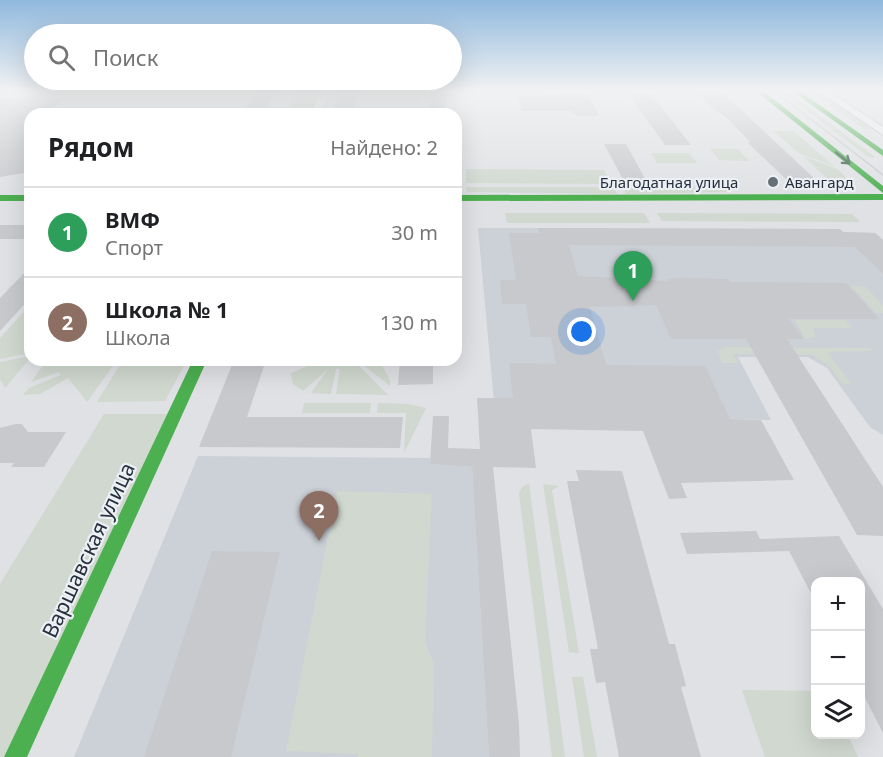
<!DOCTYPE html>
<html lang="ru">
<meta charset="utf-8">
<style>
body{margin:0;font-family:"Noto Sans",sans-serif;background:#f2f2f2;color:#202124}
.controls{position:absolute;right:18px;bottom:18px;display:grid;overflow:hidden;border-radius:12px;box-shadow:0 6px 24px #0002}
.controls button{width:54px;height:54px;display:grid;place-items:center;padding:0;border:0;border-bottom:2px solid #e0e0e0;background:#fff;color:#202124;font:30px sans-serif}
.you{position:absolute;left:582px;top:332px;width:21px;height:21px;margin:-15px;border:4px solid #fff;border-radius:50%;background:#1a73e8;box-shadow:0 0 0 9px #1a73e833}
.badge{display:grid;place-items:center;width:39px;height:39px;border-radius:50%;background:#676f77;color:#fff;font-size:20px;font-weight:700}
.pin{position:absolute;translate:-50% -50px;filter:drop-shadow(0 2px 3px #0008)}
.pin::after{content:'';position:absolute;top:32px;width:21px;height:18px;background:inherit;clip-path:polygon(0 0,100% 0,50% 100%)}
.list{margin:0;padding:0;list-style:none}
h2{display:flex;justify-content:space-between;align-items:center;height:78px;margin:0;padding:0 24px;font-size:26px}
h2 small{font-size:20px;font-weight:400;color:#757577}
.list li{display:grid;grid-template-columns:39px 1fr auto;gap:18px;align-items:center;box-sizing:border-box;height:90px;padding:0 24px;border-top:2px solid #e0e0e0}
.list b{display:block;font-size:22px;white-space:nowrap}
.list p{margin:0;font-size:20px;white-space:nowrap;color:#757577}
.list em{font-size:20px;font-style:normal;color:#757577}
.icon{flex:none;width:33px;height:33px;fill:none;stroke:currentColor;stroke-width:2;stroke-linecap:round;stroke-linejoin:round}
.map{position:relative;flex:none;width:883px;height:757px;overflow:hidden}
.search{position:absolute;background:#fff;box-shadow:0 6px 24px #0002;left:24px;top:24px;width:438px;height:66px;display:flex;align-items:center;gap:15px;box-sizing:border-box;padding:0 21px;border-radius:33px;color:#757577;font-size:22px}
.panel{position:absolute;background:#fff;box-shadow:0 6px 24px #0002;left:24px;top:108px;width:438px;height:258px;border-radius:18px}
.map>svg:first-child{display:block}
.built{fill:#ccd1d8}
.green{fill:#d0d8cf}
.building{fill:#c7c9cc}
.lines{fill:none;stroke-linecap:round;stroke-linejoin:round}
.street-casing{stroke:#bdbfc2;stroke-width:2}
.street{fill:#eeeff1;fill-rule:evenodd}
.fast{fill:#4caf50;fill-rule:evenodd}
.tram{stroke:#c7c9cc;stroke-width:1.5}
.oneway{stroke:#335d44}
.poi-dot{fill:#676f77;stroke:#ecf0f5;stroke-width:2}
.labels{text-anchor:middle;dominant-baseline:central;stroke-width:4.5;stroke-linejoin:round;paint-order:stroke}
.far-street-label{font-size:15px;fill:#26313d;stroke:#ecf0f5}
.far-poi-label{font-size:15px;fill:#26313d;stroke:#ecf0f5;text-anchor:start}
.near-street-label{font-size:21px;fill:#26313d;stroke:#ecf0f5}
</style>
<div class="map">
<svg width="883" height="757" viewBox="0 0 883 757">
<rect width="100%" height="100%" fill="#dfe1e4"/>
<g class="built">
<polygon points="478,228 840,229 843,232 875,233 883,240 883,435 870,427 827,368 808,357 738,357 771,420 495,413"/>
<polygon points="198,456 430,458 430,464 472,467 489,757 74,757"/>
</g>
<g class="green">
<polygon points="300,90 324,90 312,114 286,114"/>
<polygon points="780,90 785,90 875,157 868,157"/>
<polygon points="811,92 819,92 874,129 864,129"/>
<polygon points="773,131 793,131 834,166 799,153"/>
<polygon points="710,149 738,149 749,161 719,160"/>
<polygon points="651,153 689,153 697,163 657,163"/>
<polygon points="803,156 838,169 849,181 833,184"/>
<polygon points="466,169 604,170 611,184 466,183"/>
<polygon points="466,187 614,187 617,194 467,192"/>
<polygon points="623,187 728,188 732,192 626,194"/>
<polygon points="505,213 644,213 650,223 507,223"/>
<polygon points="657,213 852,214 860,222 662,221"/>
<polygon points="850,285 866,287 883,305 883,313 876,313"/>
<polygon points="30,305 30,353 0,359 0,338"/>
<polygon points="795,320 846,320 852,328 813,328 816,337 805,339"/>
<polygon points="724,347 870,348 873,351 828,352 851,384 842,384 830,367 812,355 733,354 738,363 722,363 718,351"/>
<polygon points="30,356 30,358 5,388 0,379 0,362"/>
<polygon points="47,360 117,360 87,402 68,378 40,394 23,395 29,388 61,375 59,372 31,382"/>
<polygon points="123,360 187,360 165,401 97,402"/>
<polygon points="322,360 353,360 388,395 336,394 340,369 336,369 331,394 311,393 328,369 303,391 293,384 291,373"/>
<polygon points="357,360 379,360 390,380 390,386"/>
<polygon points="304,403 371,403 370,413 302,413"/>
<polygon points="378,403 409,404 426,408 404,453 406,413 377,413"/>
<polygon points="104,414 168,414 4,757 0,757 0,584"/>
<polygon points="529,483 565,757 552,757 519,493 522,487"/>
<polygon points="543,484 559,486 552,490 579,653 569,652"/>
<polygon points="337,491 432,494 425,641 434,664 432,757 358,757 358,754 286,751"/>
<polygon points="572,677 583,677 597,757 584,757"/>
<polygon points="742,690 815,691 816,734 848,735 858,757 765,757"/>
</g>
<g class="building">
<polygon points="259,90 278,90 262,114 241,114"/>
<polygon points="694,90 720,90 816,180 811,180 815,184 791,184 748,143 750,142 728,119 711,107"/>
<polygon points="340,93 359,93 351,114 331,114"/>
<polygon points="431,93 446,93 446,114 430,114"/>
<polygon points="563,93 587,93 599,116 578,116 570,111 521,111 518,96 565,95"/>
<polygon points="628,93 651,94 691,145 665,145"/>
<polygon points="0,98 68,98 43,114 30,114 30,172 0,177"/>
<polygon points="604,144 626,144 648,184 624,181"/>
<rect x="0" y="225" width="30" height="14"/>
<polygon points="538,228 840,229 843,232 875,233 883,240 883,274 855,247 569,245 578,276 669,281 667,279 677,278 728,279 730,282 846,283 879,319 789,319 804,339 787,339 883,487 883,536 857,535 746,339 671,339 656,305 590,307 606,365 705,366 730,419 761,420 794,480 681,483 687,498 669,499 643,431 531,429 536,468 493,467 519,724 520,757 489,757 472,467 430,464 433,416 449,416 448,448 480,449 477,398 513,398 509,363 556,364 551,337 531,337 526,304 502,304 500,280 516,280 509,233 539,233"/>
<polygon points="30,267 30,298 0,331 0,298"/>
<polygon points="234,360 266,360 247,417 403,417 400,448 199,447"/>
<polygon points="400,360 433,360 433,384 398,385"/>
<polygon points="16,424 22,424 28,432 66,432 44,467 11,467 14,463 0,463 0,428"/>
<polygon points="576,470 622,471 669,644 675,644 686,686 681,687 701,757 619,757 605,682 596,683 590,649 598,649 567,481 579,481"/>
<polygon points="756,531 760,539 839,536 883,609 883,733 861,690 861,582 816,582 816,603 789,551 687,554 680,533"/>
<polygon points="212,551 280,552 231,757 144,757"/>
</g>
<g class="lines">
<defs>
<g id="street">
<polygon points="322,90 332,90 320,114 310,114"/>
<polygon points="817,90 827,90 883,127 883,135"/>
</g>
</defs>
<use href="#street" class="street-casing"/>
<use href="#street" class="street"/>
<g class="fast">
<polygon points="755,90 762,90 883,186 883,193"/>
<polygon points="791,90 798,90 883,150 883,156"/>
<polygon points="883,194 883,200 456,201 456,195"/>
<rect x="0" y="195" width="30" height="6"/>
<polygon points="193,360 207,360 27,757 4,757"/>
</g>
<polyline class="tram" points="773,90 883,175"/>
</g>
<defs><path id="oneway-shaft" d="M-6 0H5M1.5-3L5.5 0L1.5 3" fill="none" stroke-width="1.6" stroke-linecap="round" stroke-linejoin="round" transform="scale(1.5)"/></defs>
<use class="oneway" href="#oneway-shaft" transform="translate(843 158) rotate(39)"/>
<linearGradient id="sky" x2="0" y2="1"><stop stop-color="#90b9de"/><stop offset="0.46" stop-color="#f1f2f3"/><stop offset="1" stop-color="#f1f2f3" stop-opacity="0"/></linearGradient>
<rect width="883" height="196" fill="url(#sky)"/>
<circle class="poi-dot" cx="773" cy="182" r="6"/>
<g class="labels">
<g class="far-street-label">
<text x="669" y="182">Благодатная улица</text>
</g>
<g class="far-poi-label">
<text x="785" y="182">Авангард</text>
</g>
<g class="near-street-label">
<text transform="translate(88 550) rotate(-65)">Варшавская улица</text>
</g>
</g>
</svg>
<div class="controls">
<button>+</button>
<button>−</button>
<button><svg class="icon" aria-label="layers" viewBox="0 0 24 24"><path d="M12 4l9 5-9 5-9-5zM3 14l9 5 9-5"/></svg></button>
</div>
<div class="you"></div>
<div class="pin badge" style="left:633px;top:301px;background:#2e9e5b">1</div>
<div class="pin badge" style="left:319px;top:541px;background:#8d6e63">2</div>
<div class="search"><svg class="icon" aria-label="search" viewBox="0 0 24 24"><circle cx="10" cy="10" r="6"/><path d="M15 15l6 6"/></svg>Поиск</div>
<section class="panel">
<h2>Рядом<small>Найдено: 2</small></h2>
<ul class="list">
<li><span class="badge" style="background:#2e9e5b">1</span><div><b>ВМФ</b><p>Спорт</p></div><em>30 m</em></li>
<li><span class="badge" style="background:#8d6e63">2</span><div><b>Школа № 1</b><p>Школа</p></div><em>130 m</em></li>
</ul>
</section>
</div>
